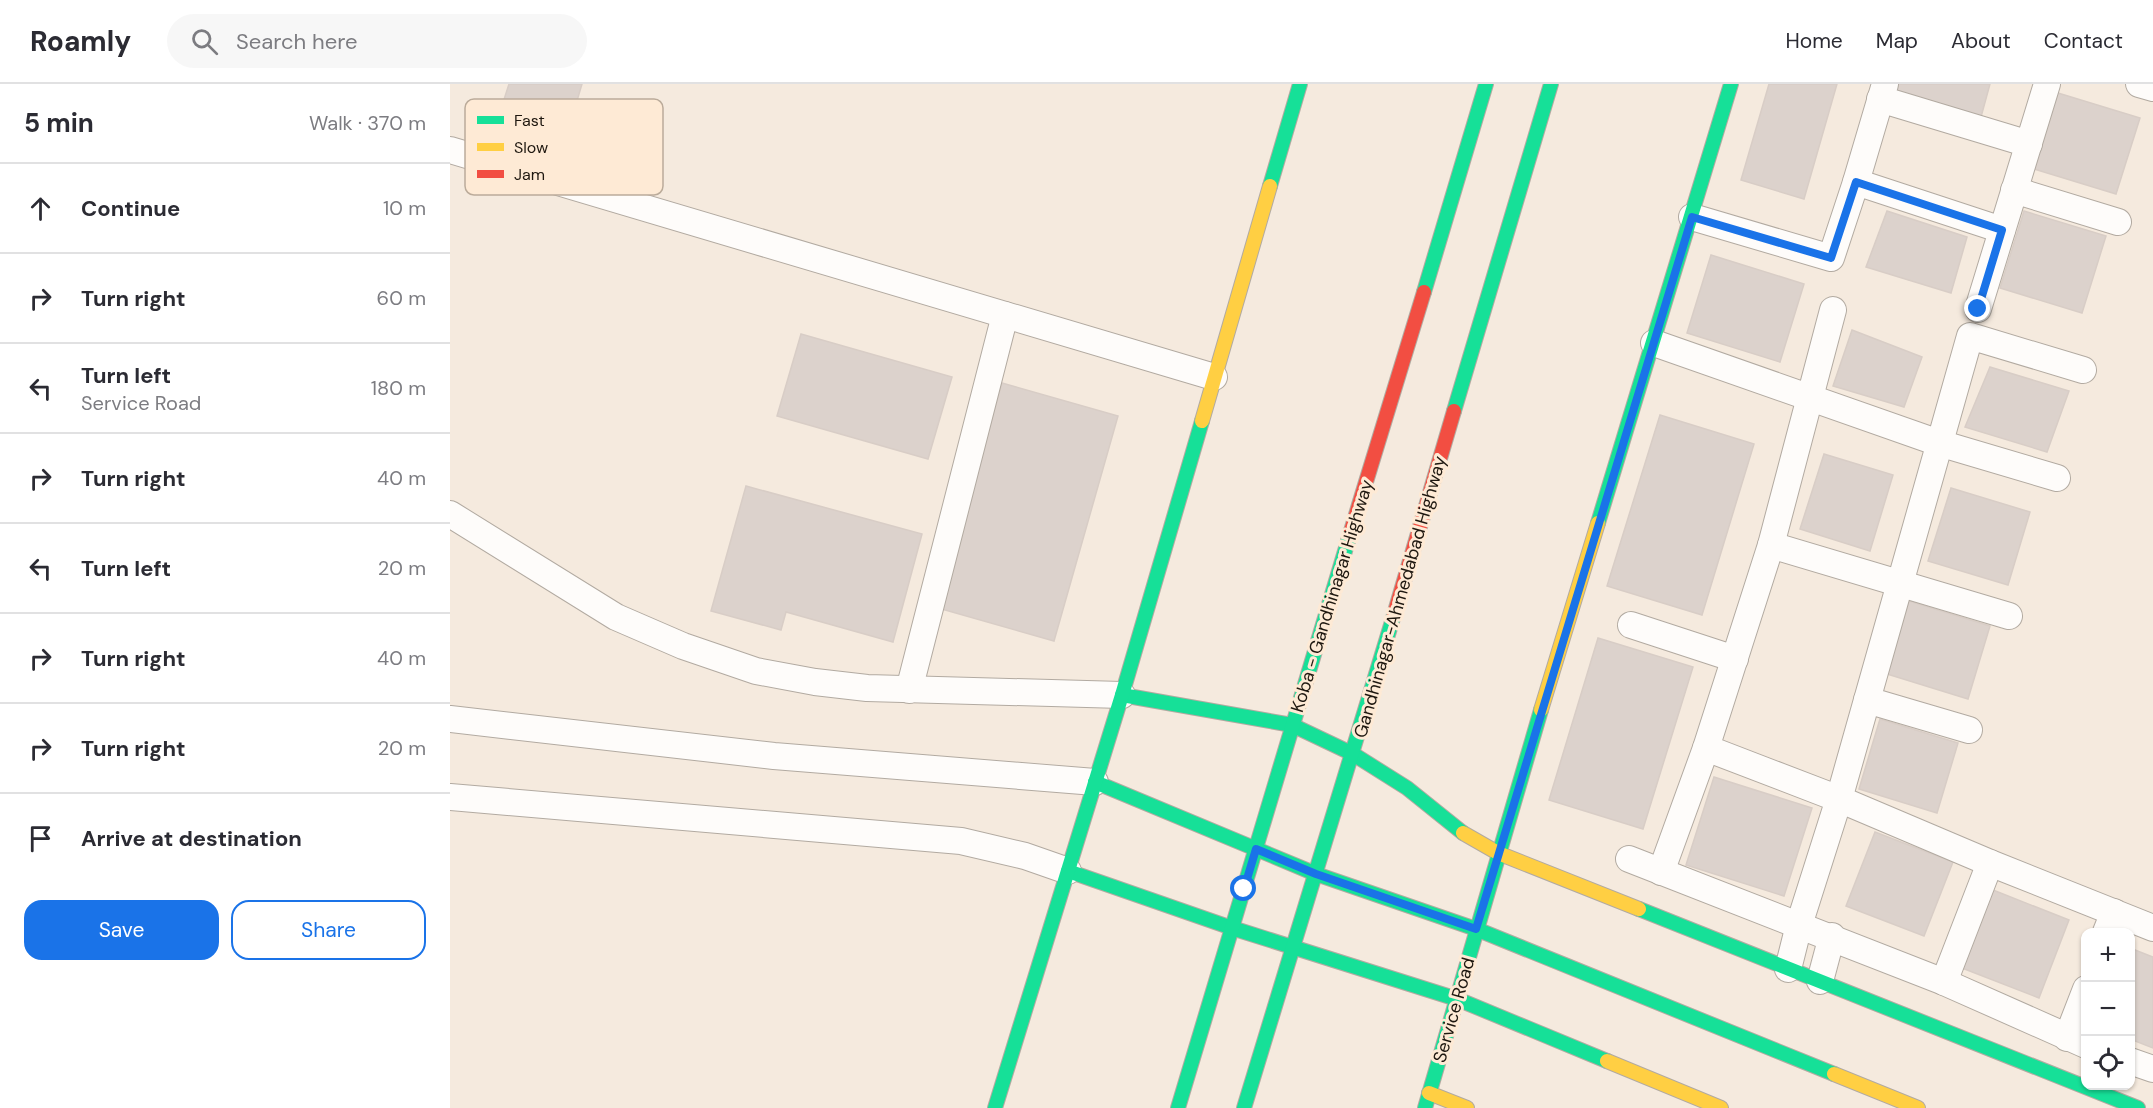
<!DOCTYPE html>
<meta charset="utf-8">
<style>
body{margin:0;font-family:"DM Sans",sans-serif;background:#f7f7f7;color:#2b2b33}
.controls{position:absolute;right:18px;bottom:18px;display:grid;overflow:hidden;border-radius:12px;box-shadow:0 2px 4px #0004}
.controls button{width:54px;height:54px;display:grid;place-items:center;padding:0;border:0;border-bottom:2px solid #e1e1e2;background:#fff;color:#2b2b33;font:30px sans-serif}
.stop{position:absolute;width:18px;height:18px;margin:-14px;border:4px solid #1a73e8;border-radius:50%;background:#fff}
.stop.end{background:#1a73e8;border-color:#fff;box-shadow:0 2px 6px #0008}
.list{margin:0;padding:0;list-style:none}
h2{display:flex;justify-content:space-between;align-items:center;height:78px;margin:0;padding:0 24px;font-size:26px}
h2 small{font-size:20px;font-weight:400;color:#7c7c81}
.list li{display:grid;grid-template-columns:39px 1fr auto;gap:18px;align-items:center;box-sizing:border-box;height:90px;padding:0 24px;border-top:2px solid #e1e1e2}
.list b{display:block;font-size:22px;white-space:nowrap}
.list p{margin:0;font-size:20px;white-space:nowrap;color:#7c7c81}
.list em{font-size:20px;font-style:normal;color:#7c7c81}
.actions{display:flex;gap:12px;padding:18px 24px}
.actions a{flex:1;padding:14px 0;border:2px solid #1a73e8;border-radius:18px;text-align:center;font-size:21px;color:#1a73e8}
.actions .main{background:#1a73e8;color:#fff}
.icon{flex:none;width:33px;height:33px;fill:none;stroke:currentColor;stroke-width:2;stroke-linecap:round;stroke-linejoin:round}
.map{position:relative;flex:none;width:1703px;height:1024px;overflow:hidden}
header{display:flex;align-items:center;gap:36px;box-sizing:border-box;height:84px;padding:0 30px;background:#fff;border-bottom:2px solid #e1e1e2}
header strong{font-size:28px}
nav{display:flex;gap:33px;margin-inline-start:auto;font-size:21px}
.search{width:420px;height:54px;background:#f7f7f7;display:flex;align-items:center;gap:15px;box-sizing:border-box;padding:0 21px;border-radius:33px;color:#7c7c81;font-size:22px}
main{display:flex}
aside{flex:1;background:#fff}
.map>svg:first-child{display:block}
.building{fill:#dcd2cc;stroke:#d8cdc6;stroke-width:1.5}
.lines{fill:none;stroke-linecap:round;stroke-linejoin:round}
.street-casing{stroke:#b2aaa1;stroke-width:28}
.fast-casing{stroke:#b2aaa1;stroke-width:16}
.slow-casing{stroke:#b2aaa1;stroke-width:16}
.jam-casing{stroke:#b2aaa1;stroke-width:16}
.street{stroke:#fefcfa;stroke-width:26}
.fast{stroke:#16e098;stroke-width:14}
.slow{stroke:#ffcf43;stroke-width:14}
.jam{stroke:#f24e42;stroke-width:14}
.route{stroke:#1a73e8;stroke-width:8}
.labels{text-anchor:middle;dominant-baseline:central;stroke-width:6;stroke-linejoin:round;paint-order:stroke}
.street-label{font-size:18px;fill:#1f1810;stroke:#feead5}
.key{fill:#feead5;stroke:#bbab9a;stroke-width:1.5}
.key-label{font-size:16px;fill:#1f1810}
</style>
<header>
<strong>Roamly</strong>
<div class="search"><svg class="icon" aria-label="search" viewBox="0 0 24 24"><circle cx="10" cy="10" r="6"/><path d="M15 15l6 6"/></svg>Search here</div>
<nav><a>Home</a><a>Map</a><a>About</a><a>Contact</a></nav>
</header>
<main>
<aside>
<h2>5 min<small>Walk · 370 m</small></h2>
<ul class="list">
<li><svg class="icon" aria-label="ahead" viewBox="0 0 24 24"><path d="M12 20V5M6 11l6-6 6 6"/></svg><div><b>Continue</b></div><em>10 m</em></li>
<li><svg class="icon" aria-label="right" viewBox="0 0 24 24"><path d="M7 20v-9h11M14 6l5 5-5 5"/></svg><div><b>Turn right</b></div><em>60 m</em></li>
<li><svg class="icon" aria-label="left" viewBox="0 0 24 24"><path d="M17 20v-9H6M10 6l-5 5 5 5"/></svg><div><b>Turn left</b><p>Service Road</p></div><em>180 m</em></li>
<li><svg class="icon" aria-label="right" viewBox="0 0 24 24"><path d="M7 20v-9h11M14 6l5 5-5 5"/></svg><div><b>Turn right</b></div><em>40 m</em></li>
<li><svg class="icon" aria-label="left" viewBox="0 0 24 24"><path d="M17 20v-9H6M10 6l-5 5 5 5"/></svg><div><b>Turn left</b></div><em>20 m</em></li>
<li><svg class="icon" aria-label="right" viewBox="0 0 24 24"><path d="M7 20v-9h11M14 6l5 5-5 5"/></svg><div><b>Turn right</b></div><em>40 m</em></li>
<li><svg class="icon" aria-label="right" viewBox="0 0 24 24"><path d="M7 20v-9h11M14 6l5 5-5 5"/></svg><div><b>Turn right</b></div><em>20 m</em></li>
<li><svg class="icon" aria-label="arrive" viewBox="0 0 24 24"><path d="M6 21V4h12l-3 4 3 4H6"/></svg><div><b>Arrive at destination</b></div></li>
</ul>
<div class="actions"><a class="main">Save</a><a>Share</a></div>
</aside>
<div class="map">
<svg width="1703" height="1024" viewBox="0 0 1703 1024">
<rect width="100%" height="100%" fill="#f5eade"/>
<g class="building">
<polygon points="59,0 132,0 109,77 41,56"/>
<polygon points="1319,0 1387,0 1354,115 1291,96"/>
<polygon points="1448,0 1540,0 1531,33 1446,7"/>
<polygon points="1608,9 1690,34 1666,110 1584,85"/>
<polygon points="1437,127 1517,153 1501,209 1416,183"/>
<polygon points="1574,127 1656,152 1632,229 1550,204"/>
<polygon points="1261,171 1354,200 1330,278 1237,249"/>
<polygon points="1402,246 1472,273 1454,323 1383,302"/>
<polygon points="351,250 502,293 478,375 327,332"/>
<polygon points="1540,283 1619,307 1597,368 1515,343"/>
<polygon points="552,299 668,332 604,557 488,524"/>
<polygon points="1210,331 1304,360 1252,531 1157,502"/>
<polygon points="1374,370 1443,391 1420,467 1350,445"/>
<polygon points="296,402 472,450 443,558 336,528 331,546 261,527"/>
<polygon points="1501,404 1580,428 1558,501 1478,477"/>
<polygon points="1459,517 1540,542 1518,615 1437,590"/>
<polygon points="1148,554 1243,583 1193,745 1099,716"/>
<polygon points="1430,635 1508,659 1487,729 1409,705"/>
<polygon points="1264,693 1362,724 1334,812 1236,781"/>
<polygon points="1425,748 1503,778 1474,852 1396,822"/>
<polygon points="1543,806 1619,836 1589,914 1512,884"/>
<polygon points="1680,864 1703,873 1703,964 1680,955"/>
</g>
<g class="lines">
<defs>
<g id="street">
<polyline points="1689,0 1703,4"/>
<polyline points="1430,15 1579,60"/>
<polyline points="0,66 764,293"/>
<polyline points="1406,98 1552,146"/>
<polyline points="1564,106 1668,138"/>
<polyline points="1242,133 1381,174 1406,98 1435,0"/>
<polyline points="1528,225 1597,0"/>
<polyline points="1204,259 1489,359 1607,394"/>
<polyline points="0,430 166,533 233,562 306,587 365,598 417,604 672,611"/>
<polyline points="1321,461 1559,532"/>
<polyline points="1181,541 1285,575"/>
<polyline points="459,606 555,231"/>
<polyline points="1417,616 1519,646"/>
<polyline points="0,635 324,672 645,698"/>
<polyline points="1256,664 1389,715 1540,779 1703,844"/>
<polyline points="0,713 511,757 575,772 618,787"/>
<polyline points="1179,775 1494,898 1636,961"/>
<polyline points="1211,788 1256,664 1321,461 1383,226"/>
<polyline points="1656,848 1664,828"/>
<polyline points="1338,885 1349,841 1389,715 1520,252 1633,286"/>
<polyline points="1370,897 1382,852"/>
<polyline points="1494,898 1540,779"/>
<polyline points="1617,954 1636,905"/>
<polyline points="1680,977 1703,985"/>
</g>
<g id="fast">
<polyline points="820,102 850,0"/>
<polyline points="974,208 1036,0"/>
<polyline points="1004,327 1101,0"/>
<polyline points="1148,439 1281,0"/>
<polyline points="672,611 842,641 903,670 957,704 1013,749"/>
<polyline points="645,698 866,790 1026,845 1384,990"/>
<polyline points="618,787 782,844 1007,915 1157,977"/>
<polyline points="1189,825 1688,1024"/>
<polyline points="545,1024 672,611 752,337"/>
<polyline points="728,1024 901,447"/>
<polyline points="794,1024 944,531"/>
<polyline points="975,1024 1091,626"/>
</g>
<g id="slow">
<polyline points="752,337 820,102"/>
<polyline points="1091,626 1148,439"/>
<polyline points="1013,749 1048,769 1189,825"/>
<polyline points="1157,977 1271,1024"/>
<polyline points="1384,990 1468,1024"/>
<polyline points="979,1009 1017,1024"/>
</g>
<g id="jam">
<polyline points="901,447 974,208"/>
<polyline points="944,531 1004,327"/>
</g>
</defs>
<use href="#street" class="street-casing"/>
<use href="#fast" class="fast-casing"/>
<use href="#slow" class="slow-casing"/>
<use href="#jam" class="jam-casing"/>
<use href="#street" class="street"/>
<use href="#fast" class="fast"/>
<use href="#slow" class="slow"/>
<use href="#jam" class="jam"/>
</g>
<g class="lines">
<polyline class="route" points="794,805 806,765 866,790 1026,845 1242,133 1381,174 1406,98 1552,146 1528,225"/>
</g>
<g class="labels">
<g class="street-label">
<text transform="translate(882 512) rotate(-73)">Koba - Gandhinagar Highway</text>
<text transform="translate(950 513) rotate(-74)">Gandhinagar-Ahmedabad Highway</text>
<text transform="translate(1004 926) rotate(-74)">Service Road</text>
</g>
</g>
<rect x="15" y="15" width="198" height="96" rx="9" class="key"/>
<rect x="27" y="32" width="27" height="8" fill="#16e098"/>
<rect x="27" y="59" width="27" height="8" fill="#ffcf43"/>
<rect x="27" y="86" width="27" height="8" fill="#f24e42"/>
<g class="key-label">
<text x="64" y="42">Fast</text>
<text x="64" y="69">Slow</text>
<text x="64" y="96">Jam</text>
</g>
</svg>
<div class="controls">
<button>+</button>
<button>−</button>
<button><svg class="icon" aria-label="locate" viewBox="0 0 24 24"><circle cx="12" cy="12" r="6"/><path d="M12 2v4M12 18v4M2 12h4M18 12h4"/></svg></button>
</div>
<div class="stop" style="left:794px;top:805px"></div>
<div class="stop end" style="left:1528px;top:225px"></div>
</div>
</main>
